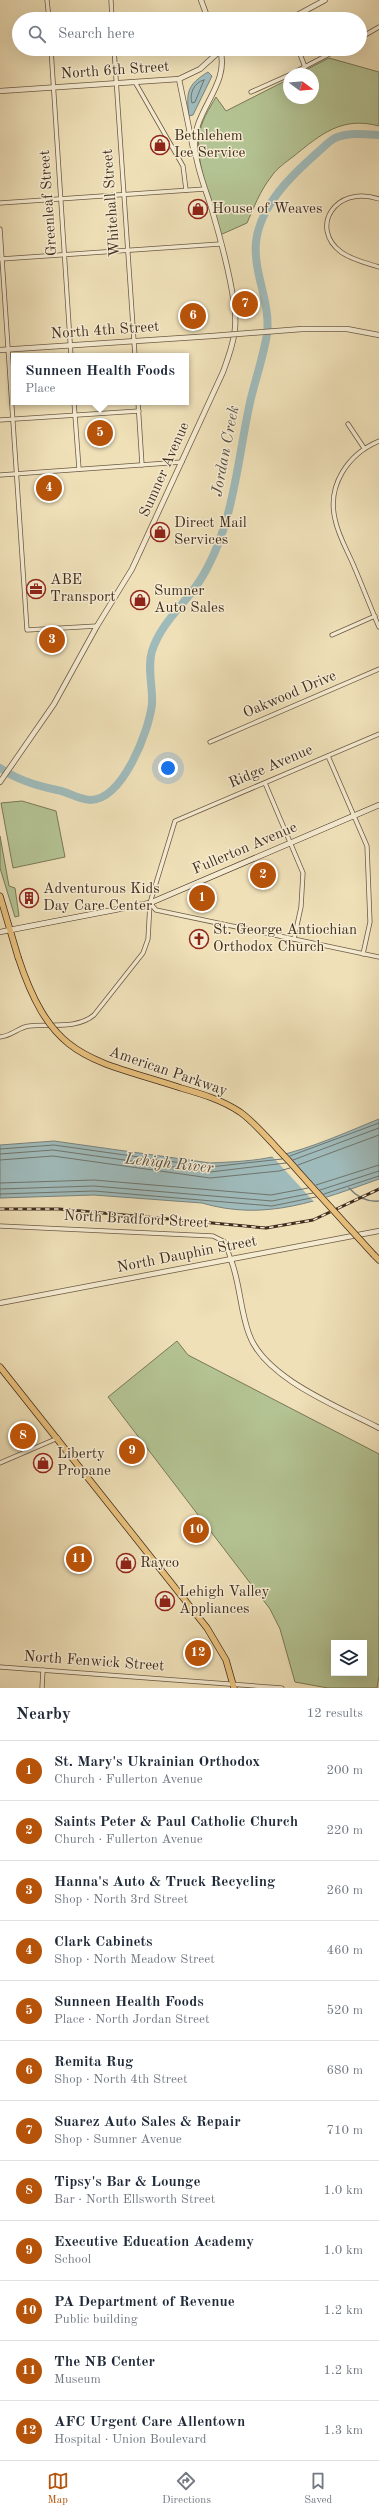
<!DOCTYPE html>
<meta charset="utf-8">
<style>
body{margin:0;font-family:"Old Standard TT",serif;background:#f6f6f7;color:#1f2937}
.controls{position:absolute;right:12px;bottom:12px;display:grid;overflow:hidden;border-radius:0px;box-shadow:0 4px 16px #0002}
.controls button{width:36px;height:36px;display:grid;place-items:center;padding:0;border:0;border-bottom:1px solid #e0e1e3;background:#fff;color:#1f2937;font:20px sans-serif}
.compass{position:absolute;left:283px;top:68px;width:36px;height:36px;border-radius:50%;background:#fff;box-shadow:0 4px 16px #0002;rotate:106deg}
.you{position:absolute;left:168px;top:768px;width:14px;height:14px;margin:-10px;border:3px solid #fff;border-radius:50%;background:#1a73e8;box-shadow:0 0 0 6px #1a73e833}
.badge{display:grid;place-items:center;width:26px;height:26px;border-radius:50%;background:#b45309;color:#fff;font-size:13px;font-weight:700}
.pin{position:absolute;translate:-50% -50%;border:2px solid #fff;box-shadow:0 1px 4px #0006}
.popup{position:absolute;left:11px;top:353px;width:178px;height:52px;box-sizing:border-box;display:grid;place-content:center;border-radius:0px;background:#fff;filter:drop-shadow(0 1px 3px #0005);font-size:13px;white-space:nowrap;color:#747a83}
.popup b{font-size:15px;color:#1f2937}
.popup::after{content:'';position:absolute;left:50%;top:100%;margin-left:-8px;border:8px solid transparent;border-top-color:#fff}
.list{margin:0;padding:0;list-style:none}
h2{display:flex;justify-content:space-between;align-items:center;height:52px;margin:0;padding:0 16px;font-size:17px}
h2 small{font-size:13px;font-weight:400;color:#747a83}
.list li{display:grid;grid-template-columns:26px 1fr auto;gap:12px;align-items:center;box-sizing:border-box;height:60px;padding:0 16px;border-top:1px solid #e0e1e3}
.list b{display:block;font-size:15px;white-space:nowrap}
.list p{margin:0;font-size:13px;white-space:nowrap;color:#747a83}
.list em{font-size:13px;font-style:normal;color:#747a83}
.icon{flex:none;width:22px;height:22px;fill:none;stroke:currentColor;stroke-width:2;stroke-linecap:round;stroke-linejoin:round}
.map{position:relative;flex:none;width:379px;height:1688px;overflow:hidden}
.search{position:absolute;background:#fff;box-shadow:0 4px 16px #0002;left:12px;right:12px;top:12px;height:44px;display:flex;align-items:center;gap:10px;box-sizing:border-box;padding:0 14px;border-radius:22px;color:#747a83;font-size:15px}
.sheet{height:772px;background:#fff}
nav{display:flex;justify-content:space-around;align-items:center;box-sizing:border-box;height:56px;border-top:1px solid #e0e1e3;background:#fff;font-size:11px;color:#747a83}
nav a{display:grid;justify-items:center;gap:2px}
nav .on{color:#b45309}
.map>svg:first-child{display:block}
.green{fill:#b4c393;stroke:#7a7858;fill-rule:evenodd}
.water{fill:#9fbaba;stroke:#79827c}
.pier{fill:#efe0b8}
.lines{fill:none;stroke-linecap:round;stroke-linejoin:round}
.shore{stroke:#70746c;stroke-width:1}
.stream{stroke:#79827c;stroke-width:1.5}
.river{stroke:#9fbaba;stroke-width:8}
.minor-casing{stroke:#6c5a44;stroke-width:5}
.tertiary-casing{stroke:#6c5a44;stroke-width:6}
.secondary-casing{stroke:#412d1e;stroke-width:6}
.primary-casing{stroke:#412d1e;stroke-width:7}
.minor{stroke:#f5ebd1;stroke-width:3.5}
.tertiary{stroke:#f5ebd1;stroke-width:4.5}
.secondary{stroke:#f5ebd1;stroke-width:5}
.primary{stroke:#e8c07c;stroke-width:5.5}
.rail-casing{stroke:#412d1e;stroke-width:3}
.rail{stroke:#f5ebd1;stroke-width:1.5;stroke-dasharray:4.5;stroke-linecap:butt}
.tertiary-bridge-casing{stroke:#6c5a44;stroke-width:6;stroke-linecap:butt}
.primary-bridge-casing{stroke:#412d1e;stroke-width:7;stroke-linecap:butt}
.tertiary-bridge{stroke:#f5ebd1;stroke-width:4.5}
.primary-bridge{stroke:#e8c07c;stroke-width:5.5}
.labels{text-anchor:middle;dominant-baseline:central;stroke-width:3;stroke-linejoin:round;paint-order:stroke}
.street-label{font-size:15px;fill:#412d1e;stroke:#f5ebd1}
.poi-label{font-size:15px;fill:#412d1e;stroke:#f5ebd1;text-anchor:start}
.water-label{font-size:16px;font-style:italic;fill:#585045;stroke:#f5ebd1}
</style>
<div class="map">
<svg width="379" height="1688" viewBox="0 0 379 1688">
<rect width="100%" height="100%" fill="#efe0b8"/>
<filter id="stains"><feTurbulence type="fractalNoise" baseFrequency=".005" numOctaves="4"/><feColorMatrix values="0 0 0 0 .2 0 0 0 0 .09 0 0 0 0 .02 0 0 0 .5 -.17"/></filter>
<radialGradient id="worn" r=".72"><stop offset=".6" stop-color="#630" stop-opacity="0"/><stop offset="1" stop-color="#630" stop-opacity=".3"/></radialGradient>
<g class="green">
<path d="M329 58 379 72V126C342 116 321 134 294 156 286 162 276 169 271 177 260 191 254 207 247 223L220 235C213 208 195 162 199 136 201 121 209 109 216 97L226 111 289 79V98H313V74H298Z"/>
<polygon points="22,801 56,811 65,857 13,868 1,803"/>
<polygon points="0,836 9,886 15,888 19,916 15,917 0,868"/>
<path d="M177 1341 188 1355 379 1454V1676L377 1688H328L295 1682 280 1629 270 1609 108 1397ZM334 1643H364V1673H334Z"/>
</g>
<g class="water">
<path d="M208 72 212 76 193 115 189 116C186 92 187 85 208 72Z"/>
<path d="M379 1119V1179C320 1200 266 1222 202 1203L94 1195 0 1198V1145L54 1141 210 1163C232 1162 256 1161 277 1156 312 1148 347 1132 379 1119Z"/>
</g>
<polygon class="pier" points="284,1152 328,1199 316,1204 271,1155"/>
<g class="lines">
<g class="shore">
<path d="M204 80 195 102 192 103C189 94 194 82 204 80Z"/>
<polyline points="0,1149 54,1145 210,1167 282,1159"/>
<polyline points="0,1154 53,1150 210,1172 286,1163"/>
<polyline points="290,1156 379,1123"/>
<polyline points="0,1160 53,1156 210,1178 279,1171 290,1168"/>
<polyline points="293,1160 379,1128"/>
<polyline points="298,1165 379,1135"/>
<polyline points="0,1183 94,1180 271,1195 308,1188"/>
<polyline points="316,1185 379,1165"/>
<polyline points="0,1189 94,1186 272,1201 313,1193"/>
<polyline points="320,1190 379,1171"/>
<polyline points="0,1194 94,1191 272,1206 316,1197"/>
<polyline points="324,1194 379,1176"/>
</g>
<path class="stream" d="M349 1188C357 1197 367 1202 379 1201"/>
<path class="river" d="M0 768C17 780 37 786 57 790 69 792 79 800 91 800 123 799 149 731 152 704 153 687 147 668 152 651 160 626 179 609 194 589 209 569 219 544 226 521 237 483 241 445 249 407 254 383 263 359 267 334 271 303 253 273 256 242 260 205 292 175 318 152 323 148 329 141 335 138 348 132 365 134 379 135"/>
<defs>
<g id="minor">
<polyline points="47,0 49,19"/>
<polyline points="111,0 112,19"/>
<polyline points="360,38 379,27"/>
<polyline points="51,49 71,356"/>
<polyline points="114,49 135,356"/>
<polyline points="298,49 305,67"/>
<polyline points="291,74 339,49"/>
<polyline points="135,82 183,166 186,190"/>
<polyline points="251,92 289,75"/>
<path d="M379 199C335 184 309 228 341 252 352 260 367 263 379 267"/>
<polyline points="0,203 205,189"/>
<polyline points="0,229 27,630 97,626"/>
<polyline points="1,259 220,244"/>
<polyline points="74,402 79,469"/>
<polyline points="138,402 142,465"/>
<polyline points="0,420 139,411"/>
<polyline points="348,424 364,448"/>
<path d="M379 441C348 454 327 485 335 519 338 535 347 550 353 564 362 585 370 606 379 627"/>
<polyline points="0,475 182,462"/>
<polyline points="332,635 375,616"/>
<polyline points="210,742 379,669"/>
<polyline points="328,756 367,846 370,922 363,954"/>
<polyline points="265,783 303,873 301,907 294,939"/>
<polyline points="150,903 156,910 379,957"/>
<path d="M0 1037C12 1036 19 1027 29 1026 50 1023 76 1030 94 1015L143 953 148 939 150 903 175 821 379 734"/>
<polyline points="0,1226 213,1236 225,1242 231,1260"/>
<polyline points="0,1463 58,1438"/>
<polyline points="0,1667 282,1688"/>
<polyline points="42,1688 43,1670"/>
</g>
<g id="tertiary">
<polyline points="201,0 208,19"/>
<polyline points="290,19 325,0"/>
<polyline points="179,79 193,148"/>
<polyline points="0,91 179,79 200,69 222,49"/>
<polyline points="302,329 347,329 379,335"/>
<polyline points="0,350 212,336"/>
<path d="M0 782 54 704 97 626 132 569 223 372C228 358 234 343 235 328 238 302 220 237 212 210 206 190 197 170 195 149 191 111 231 86 220 49"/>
<polyline points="0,932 10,930"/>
<path d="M231 1260C240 1283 240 1310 249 1334 264 1378 339 1407 379 1428"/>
<polyline points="0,1303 379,1231"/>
</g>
<polyline id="secondary" points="10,930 150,903 379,805"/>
<g id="primary">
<polyline points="0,896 18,957"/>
<polyline points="374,1255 379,1260"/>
<polyline points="0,1367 207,1628 226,1660 234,1688"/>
</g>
</defs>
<use href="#minor" class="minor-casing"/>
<use href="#tertiary" class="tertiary-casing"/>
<use href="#secondary" class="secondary-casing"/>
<use href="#primary" class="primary-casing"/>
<use href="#minor" class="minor"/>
<use href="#tertiary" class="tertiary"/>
<use href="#secondary" class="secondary"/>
<use href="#primary" class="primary"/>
<defs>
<polyline id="rail" points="0,1209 59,1209 266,1228 313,1220 379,1189"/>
</defs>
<use href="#rail" class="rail-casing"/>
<use href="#rail" class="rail"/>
<defs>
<polyline id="tertiary-bridge" points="212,336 302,329"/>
<path id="primary-bridge" d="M18 957C52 1060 88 1058 181 1088 202 1094 222 1100 240 1112 258 1125 273 1145 289 1161 317 1193 346 1224 374 1255"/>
</defs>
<use href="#tertiary-bridge" class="tertiary-bridge-casing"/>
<use href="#primary-bridge" class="primary-bridge-casing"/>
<use href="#tertiary-bridge" class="tertiary-bridge"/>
<use href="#primary-bridge" class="primary-bridge"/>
</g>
<defs>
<symbol id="shop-ring" viewBox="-11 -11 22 22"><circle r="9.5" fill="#f5ebd1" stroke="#8f2418" stroke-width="1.5"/><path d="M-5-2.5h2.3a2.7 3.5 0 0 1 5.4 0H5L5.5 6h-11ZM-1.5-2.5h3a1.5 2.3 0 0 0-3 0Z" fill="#8f2418"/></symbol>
<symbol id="office-ring" viewBox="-11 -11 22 22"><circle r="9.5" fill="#f5ebd1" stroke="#8f2418" stroke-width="1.5"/><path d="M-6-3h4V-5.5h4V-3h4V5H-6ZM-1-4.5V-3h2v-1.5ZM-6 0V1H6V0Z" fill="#8f2418"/></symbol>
<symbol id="building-ring" viewBox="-11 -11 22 22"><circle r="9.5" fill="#f5ebd1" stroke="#8f2418" stroke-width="1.5"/><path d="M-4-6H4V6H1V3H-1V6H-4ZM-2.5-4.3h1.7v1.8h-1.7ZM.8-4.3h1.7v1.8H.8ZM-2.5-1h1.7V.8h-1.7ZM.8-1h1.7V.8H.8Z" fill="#8f2418"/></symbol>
<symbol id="church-ring" viewBox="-11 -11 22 22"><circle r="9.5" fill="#f5ebd1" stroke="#8f2418" stroke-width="1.5"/><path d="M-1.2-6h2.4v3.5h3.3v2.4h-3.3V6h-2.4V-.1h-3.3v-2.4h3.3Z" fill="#8f2418"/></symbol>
</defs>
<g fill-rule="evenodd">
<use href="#shop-ring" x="149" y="134" width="22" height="22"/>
<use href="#shop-ring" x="187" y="198" width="22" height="22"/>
<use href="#shop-ring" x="149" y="521" width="22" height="22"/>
<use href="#office-ring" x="25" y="578" width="22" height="22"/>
<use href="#shop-ring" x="129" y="589" width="22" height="22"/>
<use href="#building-ring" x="18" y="887" width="22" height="22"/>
<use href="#church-ring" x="188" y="928" width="22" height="22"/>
<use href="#shop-ring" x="32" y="1452" width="22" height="22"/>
<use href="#shop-ring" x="115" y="1552" width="22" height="22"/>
<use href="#shop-ring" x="154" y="1590" width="22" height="22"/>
</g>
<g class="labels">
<g class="street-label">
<text transform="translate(115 71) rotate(-4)">North 6th Street</text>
<text transform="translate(49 203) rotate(-94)">Greenleaf Street</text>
<text transform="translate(112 203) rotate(-94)">Whitehall Street</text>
<text transform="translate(105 331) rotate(-4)">North 4th Street</text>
<text transform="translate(165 470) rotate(-66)">Sumner Avenue</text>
<text transform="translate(290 695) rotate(-23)">Oakwood Drive</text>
<text transform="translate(271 767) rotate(-23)">Ridge Avenue</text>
<text transform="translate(245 849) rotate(-23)">Fullerton Avenue</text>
<text transform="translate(168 1072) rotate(19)">American Parkway</text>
<text transform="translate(136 1220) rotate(3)">North Bradford Street</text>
<text transform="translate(187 1255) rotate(-11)">North Dauphin Street</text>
<text transform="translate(94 1662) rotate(4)">North Fenwick Street</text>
</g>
<g class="poi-label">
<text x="174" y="136">Bethlehem<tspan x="174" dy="17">Ice Service</tspan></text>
<text x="212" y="209">House of Weaves</text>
<text x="174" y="523">Direct Mail<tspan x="174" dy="17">Services</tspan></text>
<text x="50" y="580">ABE<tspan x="50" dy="17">Transport</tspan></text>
<text x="154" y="591">Sumner<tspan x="154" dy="17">Auto Sales</tspan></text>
<text x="43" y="889">Adventurous Kids<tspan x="43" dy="17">Day Care Center</tspan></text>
<text x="213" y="930">St. George Antiochian<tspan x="213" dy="17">Orthodox Church</tspan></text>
<text x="57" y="1454">Liberty<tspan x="57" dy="17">Propane</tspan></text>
<text x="140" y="1563">Rayco</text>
<text x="179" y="1592">Lehigh Valley<tspan x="179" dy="17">Appliances</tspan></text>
</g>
<g class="water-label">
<text transform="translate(226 451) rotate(-79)">Jordan Creek</text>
<text transform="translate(169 1164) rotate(6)">Lehigh River</text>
</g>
</g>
<rect width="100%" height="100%" filter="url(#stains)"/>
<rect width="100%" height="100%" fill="url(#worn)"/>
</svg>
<div class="controls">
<button><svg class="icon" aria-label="layers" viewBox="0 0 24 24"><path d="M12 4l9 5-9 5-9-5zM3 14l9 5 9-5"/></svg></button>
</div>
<svg class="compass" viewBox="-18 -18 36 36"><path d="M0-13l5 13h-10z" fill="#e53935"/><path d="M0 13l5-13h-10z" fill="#747a83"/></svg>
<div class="you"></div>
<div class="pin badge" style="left:202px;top:898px">1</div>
<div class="pin badge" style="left:263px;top:875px">2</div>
<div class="pin badge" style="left:52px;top:640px">3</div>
<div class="pin badge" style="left:49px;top:488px">4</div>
<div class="pin badge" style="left:100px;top:433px">5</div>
<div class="popup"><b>Sunneen Health Foods</b>Place</div>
<div class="pin badge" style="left:193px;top:316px">6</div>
<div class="pin badge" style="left:245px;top:304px">7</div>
<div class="pin badge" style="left:23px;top:1436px">8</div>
<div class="pin badge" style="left:132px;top:1451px">9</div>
<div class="pin badge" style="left:196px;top:1530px">10</div>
<div class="pin badge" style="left:79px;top:1559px">11</div>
<div class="pin badge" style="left:198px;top:1653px">12</div>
<div class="search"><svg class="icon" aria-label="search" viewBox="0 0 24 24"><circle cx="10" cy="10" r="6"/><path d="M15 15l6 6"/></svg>Search here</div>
</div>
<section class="sheet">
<h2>Nearby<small>12 results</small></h2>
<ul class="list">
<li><span class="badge">1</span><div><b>St. Mary's Ukrainian Orthodox</b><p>Church · Fullerton Avenue</p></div><em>200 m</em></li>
<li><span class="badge">2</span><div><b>Saints Peter &amp; Paul Catholic Church</b><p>Church · Fullerton Avenue</p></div><em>220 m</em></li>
<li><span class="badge">3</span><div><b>Hanna's Auto &amp; Truck Recycling</b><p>Shop · North 3rd Street</p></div><em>260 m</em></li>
<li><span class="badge">4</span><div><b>Clark Cabinets</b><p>Shop · North Meadow Street</p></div><em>460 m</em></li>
<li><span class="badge">5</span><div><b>Sunneen Health Foods</b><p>Place · North Jordan Street</p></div><em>520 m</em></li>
<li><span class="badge">6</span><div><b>Remita Rug</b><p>Shop · North 4th Street</p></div><em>680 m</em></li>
<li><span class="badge">7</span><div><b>Suarez Auto Sales &amp; Repair</b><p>Shop · Sumner Avenue</p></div><em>710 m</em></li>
<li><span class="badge">8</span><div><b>Tipsy's Bar &amp; Lounge</b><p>Bar · North Ellsworth Street</p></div><em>1.0 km</em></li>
<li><span class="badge">9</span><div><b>Executive Education Academy</b><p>School</p></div><em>1.0 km</em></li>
<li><span class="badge">10</span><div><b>PA Department of Revenue</b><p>Public building</p></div><em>1.2 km</em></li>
<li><span class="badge">11</span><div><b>The NB Center</b><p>Museum</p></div><em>1.2 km</em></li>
<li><span class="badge">12</span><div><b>AFC Urgent Care Allentown</b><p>Hospital · Union Boulevard</p></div><em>1.3 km</em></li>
</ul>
</section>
<nav>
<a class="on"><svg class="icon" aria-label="map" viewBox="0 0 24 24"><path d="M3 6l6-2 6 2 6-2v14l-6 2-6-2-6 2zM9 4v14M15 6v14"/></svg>Map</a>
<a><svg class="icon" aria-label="directions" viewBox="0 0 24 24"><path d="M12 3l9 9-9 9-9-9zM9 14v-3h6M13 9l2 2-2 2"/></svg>Directions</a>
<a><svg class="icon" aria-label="saved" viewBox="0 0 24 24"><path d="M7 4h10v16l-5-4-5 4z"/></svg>Saved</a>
</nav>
